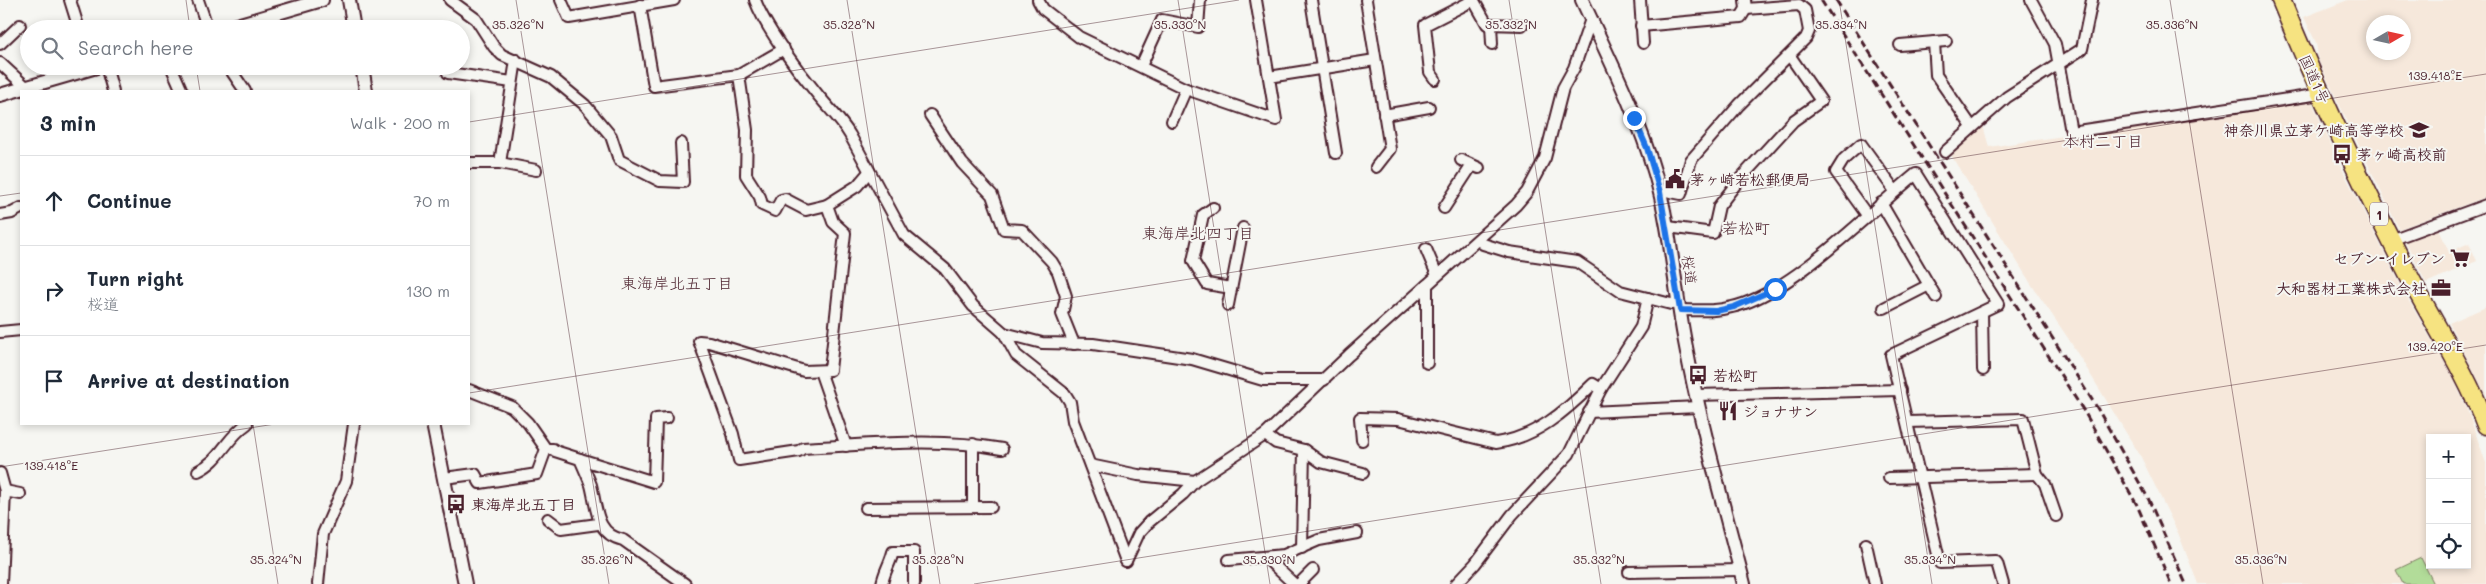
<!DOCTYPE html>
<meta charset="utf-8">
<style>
body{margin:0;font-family:Mali,"Klee One",sans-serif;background:#f2f2f3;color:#1f2937}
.controls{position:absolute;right:15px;bottom:15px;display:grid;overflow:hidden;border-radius:0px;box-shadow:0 2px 8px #0003}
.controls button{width:45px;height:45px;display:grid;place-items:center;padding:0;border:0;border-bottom:1px solid #e0e1e3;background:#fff;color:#1f2937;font:25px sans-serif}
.compass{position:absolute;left:2366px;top:15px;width:45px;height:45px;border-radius:50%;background:#fff;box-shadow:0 2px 8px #0003;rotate:81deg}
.stop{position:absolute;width:15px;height:15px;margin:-11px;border:4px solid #1a73e8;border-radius:50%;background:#fff}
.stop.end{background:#1a73e8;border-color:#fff;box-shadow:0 1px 5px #0008}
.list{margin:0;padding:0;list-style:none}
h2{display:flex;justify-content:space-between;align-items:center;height:65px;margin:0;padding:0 20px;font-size:21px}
h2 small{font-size:16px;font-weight:400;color:#747a83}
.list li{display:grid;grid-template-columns:32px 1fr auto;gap:15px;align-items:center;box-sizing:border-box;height:90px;padding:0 20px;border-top:1px solid #e0e1e3}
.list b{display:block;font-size:19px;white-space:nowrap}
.list p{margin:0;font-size:16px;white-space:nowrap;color:#747a83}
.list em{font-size:16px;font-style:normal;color:#747a83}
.icon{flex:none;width:28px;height:28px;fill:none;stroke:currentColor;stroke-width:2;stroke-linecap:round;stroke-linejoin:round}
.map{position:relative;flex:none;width:2486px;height:584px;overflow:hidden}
.search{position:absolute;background:#fff;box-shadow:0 2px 8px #0003;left:20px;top:20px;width:450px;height:55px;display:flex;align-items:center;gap:12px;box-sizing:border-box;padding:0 18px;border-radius:28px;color:#747a83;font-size:19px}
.panel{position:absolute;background:#fff;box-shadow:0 2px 8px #0003;left:20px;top:90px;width:450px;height:335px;border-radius:0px}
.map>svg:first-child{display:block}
.built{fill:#f6e8db;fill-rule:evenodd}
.green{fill:#b2dc99;stroke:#7e7e62}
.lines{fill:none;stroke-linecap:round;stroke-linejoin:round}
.minor-casing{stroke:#4a1f2b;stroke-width:14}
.tertiary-casing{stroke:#4a1f2b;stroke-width:16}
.trunk-casing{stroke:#4a1f2b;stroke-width:21}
.minor{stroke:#f6f6f2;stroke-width:10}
.tertiary{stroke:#f6f6f2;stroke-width:12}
.trunk{stroke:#f6e381;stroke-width:18}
.rail{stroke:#4a1f2b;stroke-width:3;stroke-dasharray:8 4;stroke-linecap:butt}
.route{stroke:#1a73e8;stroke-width:6}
.ticks{fill:none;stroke:#4a1f2b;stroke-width:1;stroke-opacity:0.45}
.labels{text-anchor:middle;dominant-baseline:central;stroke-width:4;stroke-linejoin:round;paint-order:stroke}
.shield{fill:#f6f6f2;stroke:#7e6067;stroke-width:1}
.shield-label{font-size:14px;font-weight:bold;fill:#4a1f2b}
.street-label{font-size:15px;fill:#4a1f2b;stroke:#f6f6f2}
.poi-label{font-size:15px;font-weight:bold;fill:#4a1f2b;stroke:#f6f6f2;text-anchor:start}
.neighbourhood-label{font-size:16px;fill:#4a1f2b;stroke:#f6f6f2}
.ticks-label{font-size:12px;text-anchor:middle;fill:#4a1f2b;stroke:#f6f6f2;stroke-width:4;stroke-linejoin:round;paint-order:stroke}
</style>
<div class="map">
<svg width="2486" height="584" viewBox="0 0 2486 584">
<rect width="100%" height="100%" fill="#f6f6f2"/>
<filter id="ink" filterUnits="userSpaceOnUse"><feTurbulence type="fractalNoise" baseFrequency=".02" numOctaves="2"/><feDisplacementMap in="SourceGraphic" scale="10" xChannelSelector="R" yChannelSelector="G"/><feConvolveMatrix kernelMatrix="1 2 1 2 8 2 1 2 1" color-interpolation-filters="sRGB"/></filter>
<g filter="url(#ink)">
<g class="built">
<path d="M2348 0H2486V197L2399 229 2319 62 2316 43 2304 17ZM2404 22V52H2374V22Z"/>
<path d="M2311 100 2344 173 2406 296 2453 377 2468 412 2486 463V584H2198L2179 535 2141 457 2068 338 2033 287 1949 152 1982 122 1989 147ZM2430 438H2467V565H2430Z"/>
<polygon points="2438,227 2449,252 2469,243 2477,261 2426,283 2405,240"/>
<polygon points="2486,307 2486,395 2449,323"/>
</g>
<polygon class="green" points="2421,558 2434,584 2403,584 2396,570"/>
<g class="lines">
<defs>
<g id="minor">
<polyline points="70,0 79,29"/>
<polyline points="198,0 208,29"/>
<polyline points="450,0 476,19 494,47 502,55 551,77 585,105 611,136 619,160 660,181 683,182 681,143"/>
<polyline points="561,0 569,18 674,0"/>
<path d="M755 0C765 27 795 67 814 90 826 106 840 118 850 135L904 235 945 269 973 306 1004 333 1042 343 1093 344 1192 359 1263 380H1324"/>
<polyline points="1038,0 1043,9 1079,37 1186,89 1276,120 1256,0"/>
<polyline points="1311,0 1336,153"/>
<polyline points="1366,0 1390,149 1376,167"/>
<polyline points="1640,0 1643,43"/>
<polyline points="2031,0 2055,44 2071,132 2321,94"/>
<polyline points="1474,1 1487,24 1522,25"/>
<polyline points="640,5 654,86 739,75 784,49"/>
<polyline points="1491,24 1492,44"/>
<polyline points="1641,26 1741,17 1746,9 1745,0"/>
<polyline points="1934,42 1936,75 1972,127"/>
<polyline points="0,44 20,25"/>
<polyline points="1900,45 1946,41"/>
<polyline points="0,63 26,87"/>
<polyline points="106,66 113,91"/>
<polyline points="171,66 182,91"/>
<polyline points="228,66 245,91"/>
<polyline points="1141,66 1162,20 1198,27 1200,0"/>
<polyline points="448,73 512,82"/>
<polyline points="739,75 747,130 746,175 760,197 762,205 775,211 781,200 785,199 806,210 827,205"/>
<polyline points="1269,77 1375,60"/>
<polyline points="1435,79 1430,72 1425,25 1474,0"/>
<polyline points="930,115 962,163 992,195 1004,229 1022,230 1052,262 1058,272 1066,296 1062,314 1074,344"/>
<polyline points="1384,115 1429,107"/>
<polyline points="1172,121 1186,89"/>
<polyline points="1945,152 2007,97 2082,49 2092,0"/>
<polyline points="1461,160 1479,168"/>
<polyline points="469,163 500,163 536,170"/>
<polyline points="500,163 516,60"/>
<path d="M869 172 857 186 827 205 833 222 845 233 830 370 804 371 709 342 699 341 733 434 739 460 799 451 803 448C869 445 936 437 1002 449"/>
<polyline points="1660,192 1666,191 1681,194 1691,160 1739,105 1806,38 1809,31 1805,10 1799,5 1746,9"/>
<polyline points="1881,203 1936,297"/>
<polyline points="1213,208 1203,215 1193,261 1207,284 1231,288"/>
<polyline points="1444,208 1472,165"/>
<polyline points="0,215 12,213 21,208"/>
<polyline points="1867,215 1836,172 1844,159 1861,144 1895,191"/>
<polyline points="1668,227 1713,233 1719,206 1739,180 1793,121 1821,101 1790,56"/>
<polyline points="1479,240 1483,244 1509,252 1577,262 1620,291 1671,304 1678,303"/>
<polyline points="2391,240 2486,205"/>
<polyline points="1426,249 1437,275"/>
<polyline points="1228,305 1243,228"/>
<polyline points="1884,308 1929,285"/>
<path d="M1679 310C1698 310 1714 312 1732 307 1791 294 1868 213 1916 174L1998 304 1891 355 1940 563 1995 561 1997 563 2003 584"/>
<polyline points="1982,312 1983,370"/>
<polyline points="0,332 21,330"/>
<polyline points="1004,333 1016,355 1065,394 1070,402 1073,421 1126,561"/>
<polyline points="1427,363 1427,285"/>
<polyline points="820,371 846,446"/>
<polyline points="1696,395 1900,390"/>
<polyline points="1589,412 1698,407"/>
<polyline points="1908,422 2023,419 2037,474 2045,484 2056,516"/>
<polyline points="1265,435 1276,443 1304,450 1321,462 1363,473"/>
<path d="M1362 440 1360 418 1398 419 1496 443C1535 438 1566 411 1593 384L1601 389"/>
<polyline points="973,444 973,507"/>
<path d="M546 449H553L555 451 580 459C584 468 588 477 591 485 597 507 595 534 623 540L685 584"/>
<polyline points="580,459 654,482 656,419 667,418"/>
<polyline points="1090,465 1138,475 1195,481"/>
<path d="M198 471C221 460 226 438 247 424"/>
<polyline points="0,473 5,491"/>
<polyline points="444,478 475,474 480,483 537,474 546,449 528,423 512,407 469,390"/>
<polyline points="1889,478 2037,474"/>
<polyline points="866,508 991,507"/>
<polyline points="548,519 561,529 598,524"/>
<polyline points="1866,544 1875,584"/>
<polyline points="1302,548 1304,450"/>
<polyline points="1265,557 1294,584"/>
<polyline points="1229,560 1284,555 1319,540 1357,533"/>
<polyline points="1126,561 1139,533 1149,522 1183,494 1195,481 1265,435 1349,355 1516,205 1527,192 1545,158 1563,88 1574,68 1591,19"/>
<polyline points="1629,572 1740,570"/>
<polyline points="1,584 5,491 20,494"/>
<polyline points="318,584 323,534 346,481 354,424"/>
<path d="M882 584C884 572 890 564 893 552H914V584"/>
<polyline points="1299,584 1313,570"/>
<polyline points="1456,584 1475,564 1512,515 1569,454 1601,389 1641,327 1648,298"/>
</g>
<g id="tertiary">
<polyline points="349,0 354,29"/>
<path d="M1582 0C1608 56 1638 115 1655 174 1671 228 1674 286 1685 342 1700 423 1723 503 1744 584"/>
<polyline points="223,29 322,0"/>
<polyline points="362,66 366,91"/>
<polyline points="0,95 100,66"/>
<polyline points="433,424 465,584"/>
</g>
<path id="trunk" d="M2281 0C2319 94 2363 186 2409 276 2435 326 2466 372 2486 425"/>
</defs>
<use href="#minor" class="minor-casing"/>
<use href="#tertiary" class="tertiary-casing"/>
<use href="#trunk" class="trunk-casing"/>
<use href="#minor" class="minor"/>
<use href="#tertiary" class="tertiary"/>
<use href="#trunk" class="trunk"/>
<g class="rail">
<polyline points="1821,0 2085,413 2137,505 2171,584"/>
<polyline points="1836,0 2096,406 2148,498 2186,584"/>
</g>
</g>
</g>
<g class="lines" filter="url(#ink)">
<polyline class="route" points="1634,118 1647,148 1660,192 1680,310 1716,311 1734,307 1775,289"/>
</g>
<path class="ticks" d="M186 0 190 29M516 0 609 584M847 0 940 584M1178 0 1270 584M1509 0 1601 584M1839 0 1932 584M2170 0 2263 584M196 66 200 91M469 122 1239 0M0 196 21 193M469 393 2486 74M253 424 278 584M0 467 275 424M974 584 2486 345"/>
<defs>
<symbol id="school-bare" viewBox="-9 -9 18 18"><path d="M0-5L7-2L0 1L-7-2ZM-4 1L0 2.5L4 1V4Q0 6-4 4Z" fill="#4a1f2b" stroke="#f6f6f2" stroke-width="2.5" paint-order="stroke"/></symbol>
<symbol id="bus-bare" viewBox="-9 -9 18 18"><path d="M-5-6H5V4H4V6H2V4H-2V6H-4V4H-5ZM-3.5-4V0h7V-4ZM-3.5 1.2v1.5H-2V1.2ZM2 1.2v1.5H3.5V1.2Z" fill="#4a1f2b" stroke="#f6f6f2" stroke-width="2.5" paint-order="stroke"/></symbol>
<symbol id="civic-bare" viewBox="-9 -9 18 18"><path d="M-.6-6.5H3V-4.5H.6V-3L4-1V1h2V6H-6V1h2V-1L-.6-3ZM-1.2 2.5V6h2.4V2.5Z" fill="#4a1f2b" stroke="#f6f6f2" stroke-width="2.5" paint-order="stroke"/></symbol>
<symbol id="supermarket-bare" viewBox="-9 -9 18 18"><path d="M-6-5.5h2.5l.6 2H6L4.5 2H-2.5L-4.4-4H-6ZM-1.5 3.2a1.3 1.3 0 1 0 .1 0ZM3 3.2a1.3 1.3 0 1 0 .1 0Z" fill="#4a1f2b" stroke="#f6f6f2" stroke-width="2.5" paint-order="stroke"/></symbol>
<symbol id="office-bare" viewBox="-9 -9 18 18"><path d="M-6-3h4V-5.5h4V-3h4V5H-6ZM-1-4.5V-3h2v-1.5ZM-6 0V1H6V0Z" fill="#4a1f2b" stroke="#f6f6f2" stroke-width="2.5" paint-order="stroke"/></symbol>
<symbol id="restaurant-bare" viewBox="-9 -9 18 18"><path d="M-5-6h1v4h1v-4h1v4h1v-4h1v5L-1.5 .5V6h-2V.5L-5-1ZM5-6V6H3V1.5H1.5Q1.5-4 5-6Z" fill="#4a1f2b" stroke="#f6f6f2" stroke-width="2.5" paint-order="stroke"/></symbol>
</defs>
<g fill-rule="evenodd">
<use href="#school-bare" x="2405" y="116" width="28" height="28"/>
<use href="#bus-bare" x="2328" y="140" width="28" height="28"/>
<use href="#civic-bare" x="1661" y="165" width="28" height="28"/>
<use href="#supermarket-bare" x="2446" y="244" width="28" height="28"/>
<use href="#office-bare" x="2427" y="274" width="28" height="28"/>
<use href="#bus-bare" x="1684" y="361" width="28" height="28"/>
<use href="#restaurant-bare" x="1714" y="397" width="28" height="28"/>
<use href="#bus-bare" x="442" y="490" width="28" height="28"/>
</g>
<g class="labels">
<rect class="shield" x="2370" y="202.5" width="18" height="23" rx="4"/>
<g class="shield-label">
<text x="2379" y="214">1</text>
</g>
<g class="street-label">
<text transform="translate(2315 79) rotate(66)">国道1号</text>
<text transform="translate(1690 270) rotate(82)">桜道</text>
</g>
<g class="poi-label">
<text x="2404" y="130" text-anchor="end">神奈川県立茅ケ崎高等学校</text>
<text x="2357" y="154">茅ヶ崎高校前</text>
<text x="1690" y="179">茅ヶ崎若松郵便局</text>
<text x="2445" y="258" text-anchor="end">セブン-イレブン</text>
<text x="2426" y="288" text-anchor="end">大和器材工業株式会社</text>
<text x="1713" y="375">若松町</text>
<text x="1743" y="411">ジョナサン</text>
<text x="471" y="504">東海岸北五丁目</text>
</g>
<g class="neighbourhood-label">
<text x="2103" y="140">本村二丁目</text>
<text x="1746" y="227">若松町</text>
<text x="1198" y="232">東海岸北四丁目</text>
<text x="677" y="282">東海岸北五丁目</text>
</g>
</g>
<g class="ticks-label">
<text x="518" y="29">35.326°N</text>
<text x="849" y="29">35.328°N</text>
<text x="1180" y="29">35.330°N</text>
<text x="1511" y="29">35.332°N</text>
<text x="1841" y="29">35.334°N</text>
<text x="2172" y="29">35.336°N</text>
<text x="2435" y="80">139.418°E</text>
<text x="2435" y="351">139.420°E</text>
<text x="51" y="470">139.418°E</text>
<text x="276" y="564">35.324°N</text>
<text x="607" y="564">35.326°N</text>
<text x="938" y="564">35.328°N</text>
<text x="1269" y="564">35.330°N</text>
<text x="1599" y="564">35.332°N</text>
<text x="1930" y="564">35.334°N</text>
<text x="2261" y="564">35.336°N</text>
</g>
</svg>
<div class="controls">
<button>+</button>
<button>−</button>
<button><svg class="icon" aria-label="locate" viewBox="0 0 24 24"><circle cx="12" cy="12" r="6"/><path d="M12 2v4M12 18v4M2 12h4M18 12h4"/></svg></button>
</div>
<svg class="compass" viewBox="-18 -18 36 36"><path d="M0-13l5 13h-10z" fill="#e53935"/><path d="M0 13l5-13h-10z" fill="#747a83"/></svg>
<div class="stop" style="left:1775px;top:289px"></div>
<div class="stop end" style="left:1634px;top:118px"></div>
<div class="search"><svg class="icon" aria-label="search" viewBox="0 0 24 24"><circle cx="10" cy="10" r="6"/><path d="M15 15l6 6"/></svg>Search here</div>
<section class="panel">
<h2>3 min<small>Walk · 200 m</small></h2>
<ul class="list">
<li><svg class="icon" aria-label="ahead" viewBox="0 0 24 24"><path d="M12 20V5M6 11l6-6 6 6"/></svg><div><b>Continue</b></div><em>70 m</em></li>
<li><svg class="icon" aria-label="right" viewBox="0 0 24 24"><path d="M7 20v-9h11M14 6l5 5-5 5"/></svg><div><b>Turn right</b><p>桜道</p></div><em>130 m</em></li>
<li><svg class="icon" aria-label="arrive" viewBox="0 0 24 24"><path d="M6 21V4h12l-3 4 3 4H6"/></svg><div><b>Arrive at destination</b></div></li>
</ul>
</section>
</div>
